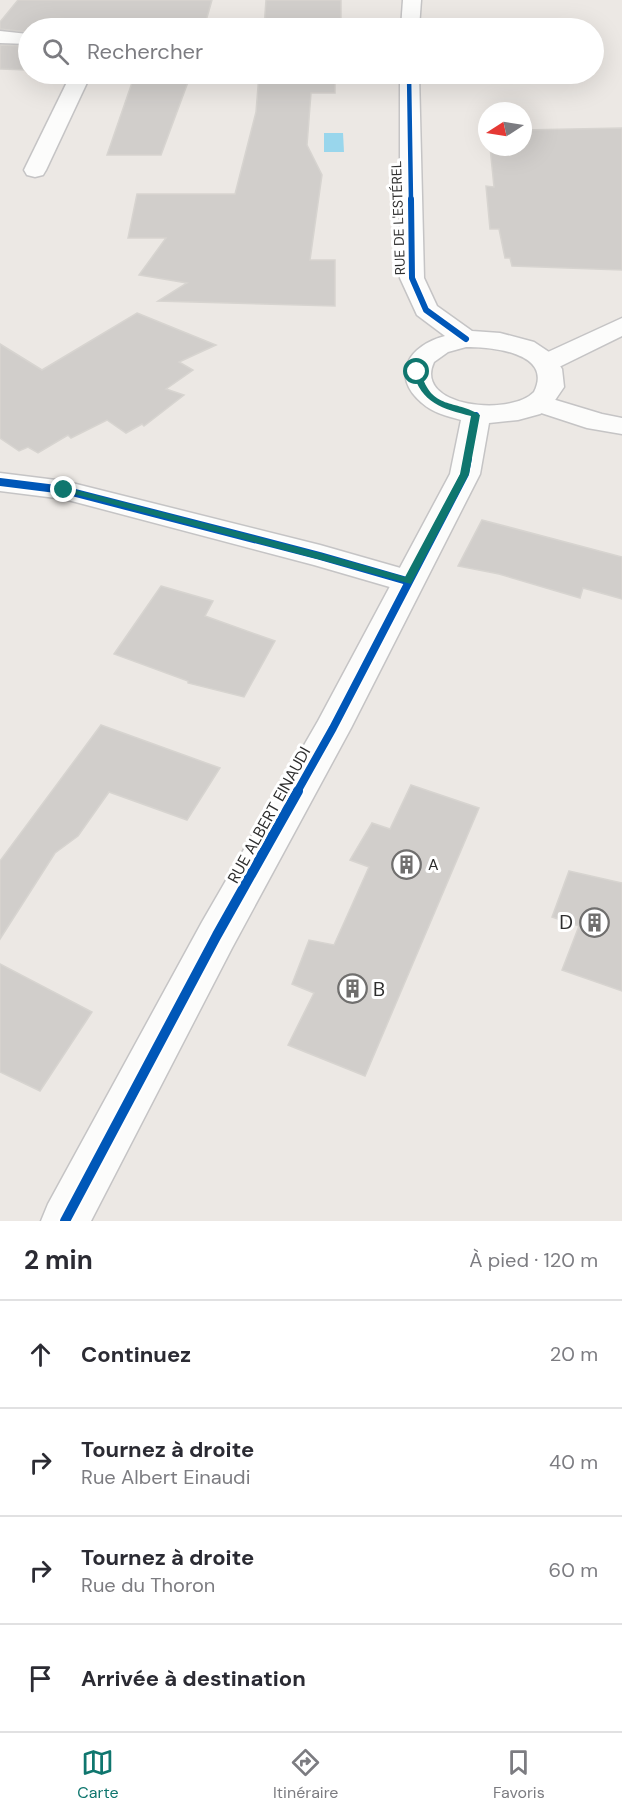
<!DOCTYPE html>
<html lang="fr">
<meta charset="utf-8">
<style>
body{margin:0;font-family:"DM Sans",sans-serif;background:#f7f7f7;color:#2b2b33}
.compass{position:absolute;left:478px;top:102px;width:54px;height:54px;border-radius:50%;background:#fff;box-shadow:0 6px 24px #0002;rotate:258deg}
.stop{position:absolute;width:18px;height:18px;margin:-14px;border:4px solid #0f766e;border-radius:50%;background:#fff}
.stop.end{background:#0f766e;border-color:#fff;box-shadow:0 2px 6px #0008}
.list{margin:0;padding:0;list-style:none}
h2{display:flex;justify-content:space-between;align-items:center;height:78px;margin:0;padding:0 24px;font-size:26px}
h2 small{font-size:20px;font-weight:400;color:#7c7c81}
.list li{display:grid;grid-template-columns:39px 1fr auto;gap:18px;align-items:center;box-sizing:border-box;height:108px;padding:0 24px;border-top:2px solid #e1e1e2}
.list b{display:block;font-size:22px;white-space:nowrap}
.list p{margin:0;font-size:20px;white-space:nowrap;color:#7c7c81}
.list em{font-size:20px;font-style:normal;color:#7c7c81}
.icon{flex:none;width:33px;height:33px;fill:none;stroke:currentColor;stroke-width:2;stroke-linecap:round;stroke-linejoin:round}
.map{position:relative;flex:none;width:622px;height:1221px;overflow:hidden}
.search{position:absolute;background:#fff;box-shadow:0 6px 24px #0002;left:18px;right:18px;top:18px;height:66px;display:flex;align-items:center;gap:15px;box-sizing:border-box;padding:0 21px;border-radius:33px;color:#7c7c81;font-size:22px}
.sheet{height:510px;background:#fff}
nav{display:flex;justify-content:space-around;align-items:center;box-sizing:border-box;height:84px;border-top:2px solid #e1e1e2;background:#fff;font-size:16px;color:#7c7c81}
nav a{display:grid;justify-items:center;gap:3px}
nav .on{color:#0f766e}
.map>svg:first-child{display:block}
.water{fill:#99d6ec}
.building{fill:#d1cecb;stroke:#d7d4d0;stroke-width:1.5}
.lines{fill:none;stroke-linecap:round;stroke-linejoin:round}
.minor-casing{stroke:#c5c4c5;stroke-width:3}
.tertiary-casing{stroke:#c5c4c5;stroke-width:3}
.minor{fill:#fcfcfb;fill-rule:evenodd}
.tertiary{fill:#fcfcfb;fill-rule:evenodd}
.cycleway-far3-casing{stroke:#fff;stroke-width:7}
.cycleway-far2-casing{stroke:#fff;stroke-width:9}
.cycleway-far1-casing{stroke:#fff;stroke-width:11}
.cycleway-casing{stroke:#fff;stroke-width:14}
.cycleway-far3{stroke:#0057b8;stroke-width:4.5}
.cycleway-far2{stroke:#0057b8;stroke-width:6}
.cycleway-far1{stroke:#0057b8;stroke-width:8}
.cycleway{stroke:#0057b8;stroke-width:10}
.route{fill:#0f766e}
.labels{text-anchor:middle;dominant-baseline:central;stroke-width:6;stroke-linejoin:round;paint-order:stroke}
.far-street-label{font-size:14px;fill:#2e2e2e;stroke:#fff}
.street-label{font-size:16px;fill:#2e2e2e;stroke:#fff}
.poi-label{font-size:16px;fill:#2e2e2e;stroke:#fff;text-anchor:start}
.near-poi-label{font-size:20px;fill:#2e2e2e;stroke:#fff;text-anchor:end}
</style>
<div class="map">
<svg width="622" height="1221" viewBox="0 0 622 1221">
<rect width="100%" height="100%" fill="#ece8e4"/>
<polygon class="water" points="324,133 343,133 344,152 324,152"/>
<g class="building">
<polygon points="18,0 212,0 204,28 28,28 28,32 0,29 0,22"/>
<polygon points="266,0 341,0 341,28 264,28"/>
<polygon points="0,45 28,46 28,70 0,69"/>
<polygon points="117,74 191,74 161,155 107,155 135,74"/>
<polygon points="259,74 341,74 341,80 335,80 335,93 311,93 307,145 322,175 310,260 335,260 335,306 158,301 187,283 139,275 166,238 128,238 137,194 235,194 256,112"/>
<polygon points="622,128 622,270 512,266 510,258 505,258 499,229 490,229 486,186 494,187 490,147 523,147 523,130"/>
<polygon points="137,313 216,345 179,362 193,370 166,389 184,395 144,426 142,424 126,433 107,420 71,438 68,435 38,453 28,447 19,451 0,438 0,344 42,370"/>
<polygon points="482,520 622,557 622,599 583,588 580,598 499,574 458,566"/>
<polygon points="161,586 213,601 205,616 275,641 244,697 188,683 188,681 114,654"/>
<polygon points="101,725 220,768 187,820 109,792 78,836 55,853 0,939 0,861"/>
<polygon points="411,785 479,808 365,1076 288,1045 314,993 292,984 309,940 334,945 369,867 350,860 372,823 390,829"/>
<polygon points="569,871 622,883 622,991 562,970 579,926 552,917"/>
<polygon points="0,964 92,1012 40,1091 0,1072"/>
</g>
<g class="lines">
<defs>
<g id="minor">
<polygon points="0,31 28,34 28,44 0,43"/>
<polygon points="71,74 91,74 46,170 43,175 35,177 27,175 24,170"/>
<polygon points="622,318 622,336 555,369 546,371 537,369 533,363 537,357"/>
<polygon points="539,395 602,414 622,418 622,434 587,428 529,409 525,403 529,397"/>
<polygon points="0,473 64,481 320,545 418,573 423,581 418,589 407,592 314,565 64,499 0,491"/>
</g>
<g id="tertiary">
<polygon points="403,0 421,0 419,28 401,28"/>
<path d="M400 74H419L424 278 437 306 472 331 500 333 534 342 552 354 562 369 564 387 549 409 540 414 518 420 489 423 480 474 351 728 232 948 91 1221H41L48 1204 202 922 318 721 450 474 461 420C447 416 433 413 422 403 389 375 410 345 445 336L417 315 400 278ZM466 347C490 347 554 352 534 392 510 417 413 407 434 362L448 352Z"/>
</g>
</defs>
<use href="#minor" class="minor-casing"/>
<use href="#tertiary" class="tertiary-casing"/>
<use href="#minor" class="minor"/>
<use href="#tertiary" class="tertiary"/>
<defs>
<polyline id="cycleway-far3" points="409,74 411,201"/>
<g id="cycleway-far2">
<polyline points="411,199 412,278 426,310 466,339"/>
<polyline points="468,459 476,415"/>
</g>
<g id="cycleway-far1">
<polyline points="0,482 64,490 320,556 407,581"/>
<polyline points="297,792 333,728 465,474 468,458"/>
</g>
<polyline id="cycleway" points="65,1221 217,935 298,791"/>
</defs>
<use href="#cycleway-far3" class="cycleway-far3-casing"/>
<use href="#cycleway-far2" class="cycleway-far2-casing"/>
<use href="#cycleway-far1" class="cycleway-far1-casing"/>
<use href="#cycleway" class="cycleway-casing"/>
<use href="#cycleway-far3" class="cycleway-far3"/>
<use href="#cycleway-far2" class="cycleway-far2"/>
<use href="#cycleway-far1" class="cycleway-far1"/>
<use href="#cycleway" class="cycleway"/>
</g>
<path class="route" d="M417 369 421 372C431 411 456 399 480 415L469 474 411 584 59 490 64 487 320 553 405 577 460 474 471 416C443 409 421 403 413 372Z"/>
<defs>
<symbol id="building-ring" viewBox="-11 -11 22 22"><circle r="9.5" fill="#fff" stroke="#706f6e" stroke-width="1.5"/><path d="M-4-6H4V6H1V3H-1V6H-4ZM-2.5-4.3h1.7v1.8h-1.7ZM.8-4.3h1.7v1.8H.8ZM-2.5-1h1.7V.8h-1.7ZM.8-1h1.7V.8H.8Z" fill="#706f6e"/></symbol>
</defs>
<g fill-rule="evenodd">
<use href="#building-ring" x="390" y="848" width="33" height="33"/>
<use href="#building-ring" x="578" y="906" width="33" height="33"/>
<use href="#building-ring" x="336" y="972" width="33" height="33"/>
</g>
<g class="labels">
<g class="far-street-label">
<text transform="translate(398 218) rotate(-92)">RUE DE L'ESTÉREL</text>
</g>
<g class="street-label">
<text transform="translate(269 815) rotate(-61)">RUE ALBERT EINAUDI</text>
</g>
<g class="poi-label">
<text x="428" y="864">A</text>
</g>
<g class="near-poi-label">
<text x="573" y="922">D</text>
<text x="373" y="989" text-anchor="start">B</text>
</g>
</g>
</svg>
<svg class="compass" viewBox="-18 -18 36 36"><path d="M0-13l5 13h-10z" fill="#e53935"/><path d="M0 13l5-13h-10z" fill="#7c7c81"/></svg>
<div class="stop" style="left:417px;top:372px"></div>
<div class="stop end" style="left:64px;top:490px"></div>
<div class="search"><svg class="icon" aria-label="search" viewBox="0 0 24 24"><circle cx="10" cy="10" r="6"/><path d="M15 15l6 6"/></svg>Rechercher</div>
</div>
<section class="sheet">
<h2>2 min<small>À pied · 120 m</small></h2>
<ul class="list">
<li><svg class="icon" aria-label="ahead" viewBox="0 0 24 24"><path d="M12 20V5M6 11l6-6 6 6"/></svg><div><b>Continuez</b></div><em>20 m</em></li>
<li><svg class="icon" aria-label="right" viewBox="0 0 24 24"><path d="M7 20v-9h11M14 6l5 5-5 5"/></svg><div><b>Tournez à droite</b><p>Rue Albert Einaudi</p></div><em>40 m</em></li>
<li><svg class="icon" aria-label="right" viewBox="0 0 24 24"><path d="M7 20v-9h11M14 6l5 5-5 5"/></svg><div><b>Tournez à droite</b><p>Rue du Thoron</p></div><em>60 m</em></li>
<li><svg class="icon" aria-label="arrive" viewBox="0 0 24 24"><path d="M6 21V4h12l-3 4 3 4H6"/></svg><div><b>Arrivée à destination</b></div></li>
</ul>
</section>
<nav>
<a class="on"><svg class="icon" aria-label="map" viewBox="0 0 24 24"><path d="M3 6l6-2 6 2 6-2v14l-6 2-6-2-6 2zM9 4v14M15 6v14"/></svg>Carte</a>
<a><svg class="icon" aria-label="directions" viewBox="0 0 24 24"><path d="M12 3l9 9-9 9-9-9zM9 14v-3h6M13 9l2 2-2 2"/></svg>Itinéraire</a>
<a><svg class="icon" aria-label="saved" viewBox="0 0 24 24"><path d="M7 4h10v16l-5-4-5 4z"/></svg>Favoris</a>
</nav>
